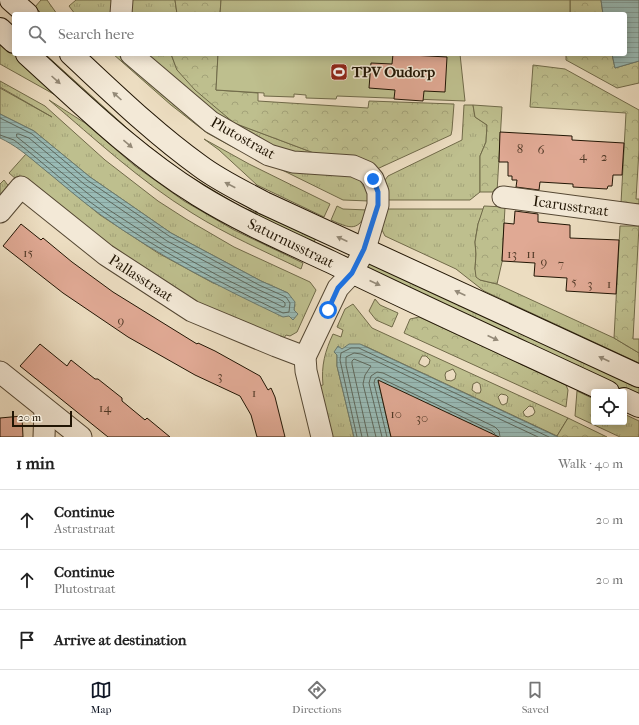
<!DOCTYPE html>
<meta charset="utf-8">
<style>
body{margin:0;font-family:"IM FELL French Canon",serif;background:#f2f2f2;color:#222}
.controls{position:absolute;right:12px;bottom:12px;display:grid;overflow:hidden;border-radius:4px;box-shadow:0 2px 10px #0003}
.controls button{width:36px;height:36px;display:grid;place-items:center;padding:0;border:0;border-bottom:1px solid #e0e0e0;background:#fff;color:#222;font:20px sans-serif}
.scale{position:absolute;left:12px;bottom:10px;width:60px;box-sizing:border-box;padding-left:4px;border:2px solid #211504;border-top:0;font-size:11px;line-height:14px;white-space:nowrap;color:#211504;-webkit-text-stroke:3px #f3e9d7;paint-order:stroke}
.stop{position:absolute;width:12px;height:12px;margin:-9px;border:3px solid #1a73e8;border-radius:50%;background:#fff}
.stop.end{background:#1a73e8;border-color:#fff;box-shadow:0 1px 4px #0008}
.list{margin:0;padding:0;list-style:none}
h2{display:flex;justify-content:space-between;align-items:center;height:52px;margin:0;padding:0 16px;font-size:17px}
h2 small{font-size:13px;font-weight:400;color:#767676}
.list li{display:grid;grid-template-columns:26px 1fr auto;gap:12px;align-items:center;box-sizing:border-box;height:60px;padding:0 16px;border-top:1px solid #e0e0e0}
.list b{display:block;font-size:15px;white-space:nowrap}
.list p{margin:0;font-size:13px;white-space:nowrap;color:#767676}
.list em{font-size:13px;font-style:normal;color:#767676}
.icon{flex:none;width:22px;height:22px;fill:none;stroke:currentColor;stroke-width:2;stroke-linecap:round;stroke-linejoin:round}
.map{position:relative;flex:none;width:639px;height:437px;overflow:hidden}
.search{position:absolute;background:#fff;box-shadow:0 2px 10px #0003;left:12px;right:12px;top:12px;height:44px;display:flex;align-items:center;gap:10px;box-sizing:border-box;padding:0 14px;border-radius:4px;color:#767676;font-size:15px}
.sheet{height:232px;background:#fff}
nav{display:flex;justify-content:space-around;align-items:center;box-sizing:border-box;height:56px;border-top:1px solid #e0e0e0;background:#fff;font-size:11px;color:#767676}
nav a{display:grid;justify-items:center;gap:2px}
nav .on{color:#111827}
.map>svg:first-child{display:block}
.grass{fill:url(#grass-tufts);stroke:#706a49;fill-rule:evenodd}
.forest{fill:url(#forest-crowns);stroke:#706a49}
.pitch{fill:#bebf8e;stroke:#706a49}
.water{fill:url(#water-rules);stroke:#69796f}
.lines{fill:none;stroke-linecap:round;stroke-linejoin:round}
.shore{stroke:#5d685d;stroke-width:1}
.building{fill:#e0a994;stroke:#211504}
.street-casing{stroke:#544733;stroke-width:23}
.secondary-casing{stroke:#211504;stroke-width:24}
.street{stroke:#f3e9d7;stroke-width:21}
.secondary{stroke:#f3e9d7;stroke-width:22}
.oneway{fill:#948a78}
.route{stroke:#1a73e8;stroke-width:5}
.labels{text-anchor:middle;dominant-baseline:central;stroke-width:3;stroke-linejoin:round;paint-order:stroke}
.number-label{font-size:13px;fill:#513a28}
.poi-label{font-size:15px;font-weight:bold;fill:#211504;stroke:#f3e9d7;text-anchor:start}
.street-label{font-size:15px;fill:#211504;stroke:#f3e9d7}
</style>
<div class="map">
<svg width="639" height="437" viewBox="0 0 639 437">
<defs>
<pattern id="grass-tufts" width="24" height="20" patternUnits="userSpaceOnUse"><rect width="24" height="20" fill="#bebf8e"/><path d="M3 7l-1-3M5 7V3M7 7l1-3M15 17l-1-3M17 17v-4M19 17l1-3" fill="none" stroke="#a3a379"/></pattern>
<pattern id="forest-crowns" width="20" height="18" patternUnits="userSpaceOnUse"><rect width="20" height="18" fill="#bebf8e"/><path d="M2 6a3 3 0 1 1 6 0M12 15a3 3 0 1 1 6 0" fill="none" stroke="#a3a379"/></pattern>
<pattern id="water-rules" width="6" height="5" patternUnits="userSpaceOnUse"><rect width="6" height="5" fill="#99bbb6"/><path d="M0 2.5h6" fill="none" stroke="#84a09b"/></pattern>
</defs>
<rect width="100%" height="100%" fill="#ecddc1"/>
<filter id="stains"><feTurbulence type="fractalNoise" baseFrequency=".005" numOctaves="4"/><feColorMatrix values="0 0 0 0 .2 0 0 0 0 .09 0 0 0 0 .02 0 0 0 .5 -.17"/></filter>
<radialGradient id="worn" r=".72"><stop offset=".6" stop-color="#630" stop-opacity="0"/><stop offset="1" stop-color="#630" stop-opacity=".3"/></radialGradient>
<g class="grass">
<polygon points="41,0 47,0 57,14 42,14 35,7"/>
<polygon points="76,0 115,0 115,14 75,14 69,6"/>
<polygon points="130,0 175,0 177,14 129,14"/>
<polygon points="2,43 14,54 16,54 69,98 66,101 0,64 0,46"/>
<polygon points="36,54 45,54 137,137 181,171 243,208 318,234 312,246 187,181"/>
<polygon points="113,54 125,54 239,148 238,150 207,133 171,105"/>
<polygon points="144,54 171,54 177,70 234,123 322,156 271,148 214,114"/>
<polygon points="0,81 45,106 105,160 158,201 186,219 234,247 310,282 316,290 297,332 290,336 286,335 284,338 279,336 277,342 198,303 112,247 23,176 21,178 16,179 9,173 26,154 100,215 158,253 213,283 294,310 294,307 288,293 261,281 171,233 90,177 34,131 0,114 0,88 52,117 0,87"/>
<path d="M49 100 85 123 135 166 184 201 234 230 303 263 301 269C264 251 227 235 192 213 140 181 95 139 49 100Z"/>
<polygon points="464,105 473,105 475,117 487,125 486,142 480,156 480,192 470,200 386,200 387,187 385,180 388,176 462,140"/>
<polygon points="204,139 249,164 330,204 324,217 257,185 219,150"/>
<path d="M278 168 351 175C364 180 367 188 369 201L343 200Z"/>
<polygon points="4,180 10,188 0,202 0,184"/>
<path d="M337 206 343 209 368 210C358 232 351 229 331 220Z"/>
<polygon points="385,209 484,209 478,224 475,242 476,254 475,269 480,280 497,284 614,338 639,353 639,363 484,291 456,269 385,236 382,230"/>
<polygon points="369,263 639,383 639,399 367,270 367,266"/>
<path d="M353 304 372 328 568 418 557 436 365 346 337 355V366L354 437H330L318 386 323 385C321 366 325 351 333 334L341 337 343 330 337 327 345 309ZM422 356H426L430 360 429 364 425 367 419 364V362ZM453 369 456 374 455 379 451 381 446 380 445 375 446 372ZM477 382 480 384 481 390 480 393H476L472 390 473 384ZM501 394 506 395 508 397 507 403 503 405 501 404 498 397ZM529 406 533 407 535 412 533 415 528 417 525 416 523 412Z"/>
<polygon points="577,391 594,399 594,422 624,422 624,414 639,421 639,437 620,437 575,416"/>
</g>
<g class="forest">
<polygon points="175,0 221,0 220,14 177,14"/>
<polygon points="570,0 601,0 603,14 570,14"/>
<polygon points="171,54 218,54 216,90 258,93 258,101 368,108 369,101 454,104 452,130 451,135 377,169 322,156 234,123 195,90 177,70"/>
<polygon points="566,54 612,54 615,68 639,61 639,83 617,88 566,60"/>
<polygon points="533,65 565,69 639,110 639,150 636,199 639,199 639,204 621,203 626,113 530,107"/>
<polygon points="473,105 502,107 497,192 480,192 480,156 486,142 487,125 475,117"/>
<polygon points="484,206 505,207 502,262 497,284 480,280 476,277 475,269 476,254 475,242 478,224"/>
<polygon points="620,226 639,226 633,339 639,339 639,353 614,338"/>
<polygon points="375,299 380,305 398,313 392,327 376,320 369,311"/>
<polygon points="419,317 566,385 568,390 566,407 404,333 410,319"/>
<polygon points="568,418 607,437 558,437 557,436"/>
</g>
<g class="pitch">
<polygon points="221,0 570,0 570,14 220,14"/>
<polygon points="218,54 460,54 465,101 337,96 336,99 306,98 306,95 294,94 294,97 264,96 264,93 216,90"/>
</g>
<g class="water">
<polygon points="601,0 639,0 639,61 615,68 612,54 625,54 625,14 603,14"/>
<path d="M0 114 34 131 90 177 171 233 261 281 288 293 295 302 294 310 298 314 293 320 289 316 283 317C220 287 158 256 101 215 80 200 60 182 40 166 27 155 15 145 0 138Z"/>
<polygon points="349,344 360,344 558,437 495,437 378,381 391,437 354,437 337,366 337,355 334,352 338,346 342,349"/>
</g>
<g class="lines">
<g class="shore">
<path d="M0 118 32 134 87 180 169 236 259 285 286 297 290 303 289 312 283 313C221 283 160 252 104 212 72 190 44 163 14 140L0 135"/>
<polygon points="17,134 19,134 29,138 84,184 167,241 257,289 283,301 285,303 285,306 283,307 217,275 163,245 106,208 17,137"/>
<polyline points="357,437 340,360 341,353 351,348 359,348 363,350 549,437"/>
<polyline points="362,437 346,365 346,357 354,353 361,354 538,437"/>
<polyline points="368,437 352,364 352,361 354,359 371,366 365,375 363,384 376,437"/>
<polyline points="382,437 369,383 371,376 377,372 383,373 495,427 499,431 500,437"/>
<polyline points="387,437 374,383 375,379 378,377 492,431 495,434"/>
</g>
</g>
<g class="building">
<polygon points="393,54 447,57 445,92 424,91 423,101 394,99 395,90 369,88 371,63 392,64"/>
<polygon points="500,132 572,136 572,140 624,143 622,175 613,175 612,186 608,186 607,189 573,187 573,184 540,182 539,190 516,187 517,180 512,180 512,176 508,176 508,162 499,162"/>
<polygon points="515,211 538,214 538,222 570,225 570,238 619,240 616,294 566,291 567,278 534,276 535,263 502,261 504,223 514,224"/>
<polygon points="21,224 41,240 43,238 72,262 113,292 197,344 198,343 215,351 260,376 268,390 271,388 275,397 285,437 257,437 251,415 240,396 195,375 128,337 63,293 3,246"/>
<polygon points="40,344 67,366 71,360 95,379 98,379 122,398 122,401 145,420 147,418 170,437 108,437 20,366"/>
<polygon points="378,380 499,437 391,437"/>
<polygon points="22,416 23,437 0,437 0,418"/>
</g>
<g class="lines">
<defs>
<g id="street">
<polyline points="121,14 122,0"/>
<polyline points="131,54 211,122 269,155 293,162 353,166 367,172 373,179 378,192 378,205 365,249 352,273 338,288 305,357 306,371 322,437"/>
<polyline points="503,197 639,215"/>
<polyline points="0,212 21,187 106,255 192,311 276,346 305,357"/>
<polyline points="0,372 81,437"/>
<polyline points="44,437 45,409"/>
</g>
<g id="secondary">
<polyline points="11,0 27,14"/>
<polyline points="0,29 14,42"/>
<path d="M27 54C81 103 135 156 198 195 240 221 286 241 331 262 423 307 516 349 608 392"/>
<path d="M71 54C113 93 154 133 200 166 220 181 242 191 264 203L639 376"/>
<polyline points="624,399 639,406"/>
</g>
</defs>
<use href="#street" class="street-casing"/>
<use href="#secondary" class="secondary-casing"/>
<use href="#street" class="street"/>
<use href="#secondary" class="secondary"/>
</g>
<defs><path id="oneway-solid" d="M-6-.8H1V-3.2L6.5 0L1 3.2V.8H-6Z"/></defs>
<g class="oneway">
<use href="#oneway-solid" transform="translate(56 80) rotate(42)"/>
<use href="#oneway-solid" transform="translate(117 96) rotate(-138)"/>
<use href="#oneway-solid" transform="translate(128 144) rotate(40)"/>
<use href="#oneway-solid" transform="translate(230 185) rotate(-153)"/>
<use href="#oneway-solid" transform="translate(342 239) rotate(-155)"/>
<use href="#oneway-solid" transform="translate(375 283) rotate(25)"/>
<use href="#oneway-solid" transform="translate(460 293) rotate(-155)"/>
<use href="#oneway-solid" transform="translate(493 338) rotate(25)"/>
<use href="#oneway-solid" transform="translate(604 359) rotate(-155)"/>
</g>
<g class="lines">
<polyline class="route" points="328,310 338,288 352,273 364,249 378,205 378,192 373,179"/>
</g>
<defs>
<symbol id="stadium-square" viewBox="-11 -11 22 22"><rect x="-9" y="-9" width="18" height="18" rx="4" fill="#8f2418" stroke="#f3e9d7"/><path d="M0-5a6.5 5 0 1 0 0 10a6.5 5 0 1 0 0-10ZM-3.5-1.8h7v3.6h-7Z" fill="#fff"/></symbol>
</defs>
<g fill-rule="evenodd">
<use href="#stadium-square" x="329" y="62" width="20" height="20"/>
</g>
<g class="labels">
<g class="number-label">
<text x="520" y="148">8</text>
<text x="541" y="149">6</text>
<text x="583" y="155">4</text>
<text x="604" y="156">2</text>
<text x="28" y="252">15</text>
<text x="512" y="253">13</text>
<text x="531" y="253">11</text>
<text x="544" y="261">9</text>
<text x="561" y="263">7</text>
<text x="574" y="281">5</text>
<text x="590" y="283">3</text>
<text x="609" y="283">1</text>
<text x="121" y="320">9</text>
<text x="220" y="375">3</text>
<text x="254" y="392">1</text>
<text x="105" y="407">14</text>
<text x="396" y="413">10</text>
<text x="422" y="417">30</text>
</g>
<g class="poi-label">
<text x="352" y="72">TPV Oudorp</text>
</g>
<g class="street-label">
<text transform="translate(243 138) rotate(29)">Plutostraat</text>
<text transform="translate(571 206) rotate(8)">Icarusstraat</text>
<text transform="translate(291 243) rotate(26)">Saturnusstraat</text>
<text transform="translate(141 278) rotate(33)">Pallasstraat</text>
</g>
</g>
<rect width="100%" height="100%" filter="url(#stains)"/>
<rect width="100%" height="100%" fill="url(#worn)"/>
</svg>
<div class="controls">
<button><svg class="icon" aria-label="locate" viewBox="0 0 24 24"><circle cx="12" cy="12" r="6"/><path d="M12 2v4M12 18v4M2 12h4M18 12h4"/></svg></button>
</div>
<div class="scale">20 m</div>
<div class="stop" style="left:328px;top:310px"></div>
<div class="stop end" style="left:373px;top:179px"></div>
<div class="search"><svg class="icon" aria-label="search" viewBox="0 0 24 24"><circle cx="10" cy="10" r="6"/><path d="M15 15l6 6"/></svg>Search here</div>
</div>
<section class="sheet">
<h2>1 min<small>Walk · 40 m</small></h2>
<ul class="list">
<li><svg class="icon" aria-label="ahead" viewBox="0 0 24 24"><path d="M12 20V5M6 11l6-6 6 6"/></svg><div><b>Continue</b><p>Astrastraat</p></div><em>20 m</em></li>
<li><svg class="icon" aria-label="ahead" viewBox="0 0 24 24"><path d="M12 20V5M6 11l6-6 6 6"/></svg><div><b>Continue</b><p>Plutostraat</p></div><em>20 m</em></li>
<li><svg class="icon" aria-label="arrive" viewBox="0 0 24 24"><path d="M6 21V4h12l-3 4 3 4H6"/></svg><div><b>Arrive at destination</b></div></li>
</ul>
</section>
<nav>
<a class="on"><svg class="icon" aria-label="map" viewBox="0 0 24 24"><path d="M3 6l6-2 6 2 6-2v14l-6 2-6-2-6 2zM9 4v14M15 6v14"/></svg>Map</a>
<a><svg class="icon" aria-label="directions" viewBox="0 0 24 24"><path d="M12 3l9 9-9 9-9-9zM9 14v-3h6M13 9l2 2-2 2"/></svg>Directions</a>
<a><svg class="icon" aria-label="saved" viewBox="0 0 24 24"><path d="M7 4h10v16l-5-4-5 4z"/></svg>Saved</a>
</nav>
